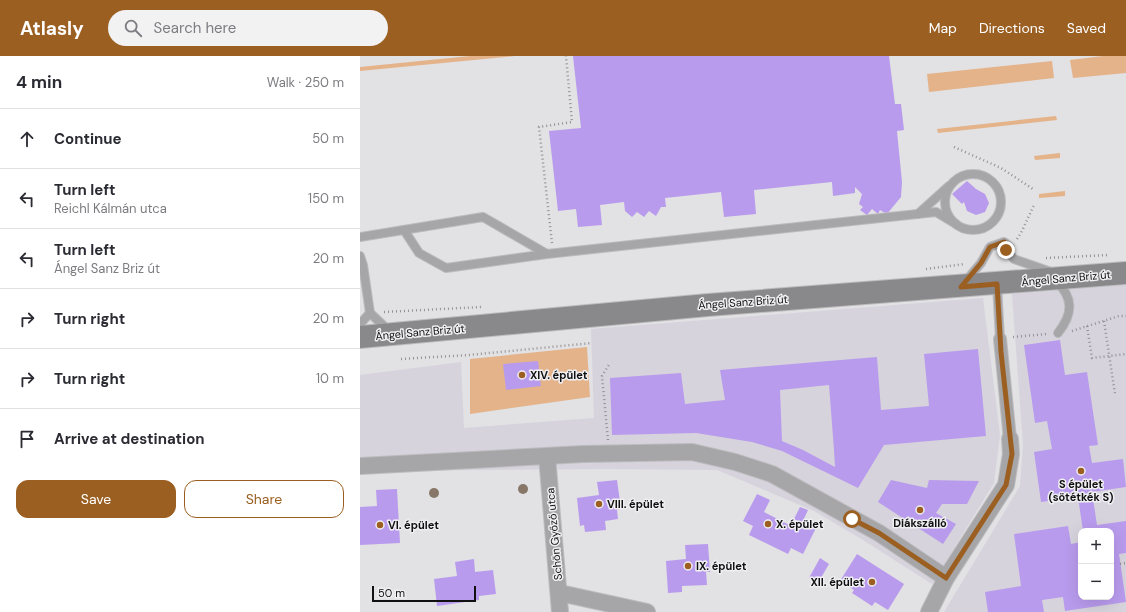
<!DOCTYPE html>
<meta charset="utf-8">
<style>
body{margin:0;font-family:"DM Sans",sans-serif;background:#f2f2f3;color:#2b2b33}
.controls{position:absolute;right:12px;bottom:12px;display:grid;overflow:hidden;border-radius:8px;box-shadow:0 4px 16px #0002}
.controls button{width:36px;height:36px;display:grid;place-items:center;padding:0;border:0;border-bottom:1px solid #e1e1e2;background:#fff;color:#2b2b33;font:20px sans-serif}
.scale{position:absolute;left:12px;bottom:10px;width:104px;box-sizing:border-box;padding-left:4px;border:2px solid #101011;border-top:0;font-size:11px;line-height:14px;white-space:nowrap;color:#101011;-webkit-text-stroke:3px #efeef2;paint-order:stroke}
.stop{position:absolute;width:12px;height:12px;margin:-9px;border:3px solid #9c5f22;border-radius:50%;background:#fff}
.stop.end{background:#9c5f22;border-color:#fff;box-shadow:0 1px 4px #0008}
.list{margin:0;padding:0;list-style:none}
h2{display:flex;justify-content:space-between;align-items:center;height:52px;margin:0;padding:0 16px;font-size:17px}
h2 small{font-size:13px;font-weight:400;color:#7c7c81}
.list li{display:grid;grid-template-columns:26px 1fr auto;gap:12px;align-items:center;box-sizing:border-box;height:60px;padding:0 16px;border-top:1px solid #e1e1e2}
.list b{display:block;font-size:15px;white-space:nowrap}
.list p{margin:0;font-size:13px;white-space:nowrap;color:#7c7c81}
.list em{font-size:13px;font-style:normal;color:#7c7c81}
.actions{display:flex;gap:8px;padding:12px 16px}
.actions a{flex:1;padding:9px 0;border:1px solid #9c5f22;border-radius:12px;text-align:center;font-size:14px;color:#9c5f22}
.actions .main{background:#9c5f22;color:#fff}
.icon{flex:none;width:22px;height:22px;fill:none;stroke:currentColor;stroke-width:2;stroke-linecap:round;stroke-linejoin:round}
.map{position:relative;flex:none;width:766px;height:556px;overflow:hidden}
header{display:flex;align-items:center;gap:24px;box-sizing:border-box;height:56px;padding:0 20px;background:#9c5f22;color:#fff}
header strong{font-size:19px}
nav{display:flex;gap:22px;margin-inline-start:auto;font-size:14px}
.search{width:280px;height:36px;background:#f2f2f3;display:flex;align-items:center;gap:10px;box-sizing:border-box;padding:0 14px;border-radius:22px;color:#7c7c81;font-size:15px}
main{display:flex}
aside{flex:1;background:#fff}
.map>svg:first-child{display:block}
.built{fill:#d6d3dd;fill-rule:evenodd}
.green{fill:#e4b389}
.building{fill:#b99bed;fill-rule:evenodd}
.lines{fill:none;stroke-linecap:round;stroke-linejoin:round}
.service-casing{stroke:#bcbbbe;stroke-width:10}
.pedestrian-casing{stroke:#bcbbbe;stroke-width:14}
.minor-casing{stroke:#bcbbbe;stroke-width:18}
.secondary-casing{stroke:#bcbbbe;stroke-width:24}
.path{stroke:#929194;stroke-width:2.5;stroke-dasharray:1 3;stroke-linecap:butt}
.service{stroke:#a6a5a7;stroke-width:8}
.pedestrian{stroke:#a6a5a7;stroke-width:12}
.minor{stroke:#a6a5a7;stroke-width:16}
.secondary{stroke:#89888a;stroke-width:22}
.tree{fill:#887769}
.route{stroke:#9c5f22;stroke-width:5}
.poi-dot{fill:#9c5f22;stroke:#efeef2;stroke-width:1.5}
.labels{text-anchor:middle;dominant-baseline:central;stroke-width:3;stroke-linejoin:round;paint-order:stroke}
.street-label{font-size:11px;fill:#101011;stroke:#efeef2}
.poi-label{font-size:11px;font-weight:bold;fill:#101011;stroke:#efeef2;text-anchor:start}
</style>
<header>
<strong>Atlasly</strong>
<div class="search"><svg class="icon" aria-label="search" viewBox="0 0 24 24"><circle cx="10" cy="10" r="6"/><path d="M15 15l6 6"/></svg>Search here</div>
<nav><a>Map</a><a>Directions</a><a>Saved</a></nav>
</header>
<main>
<aside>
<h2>4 min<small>Walk · 250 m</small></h2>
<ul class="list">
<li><svg class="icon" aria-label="ahead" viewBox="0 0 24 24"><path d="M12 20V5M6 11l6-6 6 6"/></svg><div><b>Continue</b></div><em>50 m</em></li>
<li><svg class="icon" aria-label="left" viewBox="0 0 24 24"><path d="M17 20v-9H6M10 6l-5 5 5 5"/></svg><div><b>Turn left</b><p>Reichl Kálmán utca</p></div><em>150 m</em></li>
<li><svg class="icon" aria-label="left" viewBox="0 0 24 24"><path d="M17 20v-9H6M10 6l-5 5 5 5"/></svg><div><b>Turn left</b><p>Ángel Sanz Briz út</p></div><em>20 m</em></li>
<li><svg class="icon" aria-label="right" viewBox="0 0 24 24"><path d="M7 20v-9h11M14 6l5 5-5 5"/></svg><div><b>Turn right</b></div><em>20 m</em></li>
<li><svg class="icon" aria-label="right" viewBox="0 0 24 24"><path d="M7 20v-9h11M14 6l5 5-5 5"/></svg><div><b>Turn right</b></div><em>10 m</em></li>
<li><svg class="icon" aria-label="arrive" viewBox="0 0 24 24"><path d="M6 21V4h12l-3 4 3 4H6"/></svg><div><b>Arrive at destination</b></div></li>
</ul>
<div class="actions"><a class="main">Save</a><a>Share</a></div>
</aside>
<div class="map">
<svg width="766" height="556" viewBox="0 0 766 556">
<rect width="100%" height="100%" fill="#e2e1e4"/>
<g class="built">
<path d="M766 228V556H584L660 430 663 389 652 238ZM721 475H751V541H721Z"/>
<polygon points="623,242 640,379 634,427 572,528 503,484 454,455 357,414 248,413 0,415 0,319 101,306 104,372 234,362 231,273"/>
</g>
<g class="green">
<polygon points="110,0 155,0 0,15 0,11"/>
<polygon points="743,0 766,0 766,17 713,22 710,4"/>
<polygon points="692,5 694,22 569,36 567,18"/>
<polygon points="696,60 697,64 578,77 577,73"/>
<polygon points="700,97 700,102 675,104 674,100"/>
<polygon points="705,135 705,140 679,142 679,138"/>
<polygon points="227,291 230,341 110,358 110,303"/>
</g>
<g class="building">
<polygon points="213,0 529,0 535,48 541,48 544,74 537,75 542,126 541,141 527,158 520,154 518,158 512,153 507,159 500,154 503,151 499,148 502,138 495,131 495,137 473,140 472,126 394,134 396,158 364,161 361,136 305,142 306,151 301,151 296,160 289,155 284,161 277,156 272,161 265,155 264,146 240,149 242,169 218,171 216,153 198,155 189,75 221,72"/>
<polygon points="607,125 616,133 625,138 629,147 625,156 616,159 607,155 604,146 602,148 592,138"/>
<polygon points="700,284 705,319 727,316 738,389 729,390 732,407 763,403 766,431 732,436 737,469 766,465 766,497 759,498 766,546 705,555 703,541 682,544 684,556 628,556 625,536 661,530 654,478 708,470 711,488 721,486 721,541 751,541 751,475 723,475 718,441 681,446 674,396 692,393 687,365 675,367 664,289"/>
<path d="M618 293 626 380 524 389 498 432 422 395 392 386 336 377 252 379 250 322 321 317 325 348 365 344 360 314 517 301 521 354 569 350 564 298ZM469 329 474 394 475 411 443 394 422 385 420 334Z"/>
<polygon points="178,305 181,330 146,334 143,308"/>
<polygon points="257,424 261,453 257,454 258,463 245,465 246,474 225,476 224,469 220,470 217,442 239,439 237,426"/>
<polygon points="531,424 567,432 569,424 619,425 607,448 582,448 576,457 596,468 583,488 518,446"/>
<polygon points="37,433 40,487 0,489 0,451 17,450 16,434"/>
<polygon points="397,438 410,444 404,456 439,474 443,466 456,472 443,498 431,492 428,498 389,479 393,470 383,465"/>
<polygon points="440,451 448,454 442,467 434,463"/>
<polygon points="348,488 350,516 346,516 347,529 322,530 322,536 308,537 306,505 326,503 325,489"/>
<polygon points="497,498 544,528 528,554 515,546 512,550 492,537 494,534 480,525"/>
<polygon points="460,502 469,508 458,527 449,522"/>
<polygon points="114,503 115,516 133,514 136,538 119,540 119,544 77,550 74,523 97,520 95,506"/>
</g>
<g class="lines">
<defs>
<g id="service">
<circle cx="613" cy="146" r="28"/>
<polyline points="558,158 589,130"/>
<polyline points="44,174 59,197 86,212 187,198"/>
<polyline points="0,181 123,161 187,198 576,156 596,168"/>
<polyline points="0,200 3,209 10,257 28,274"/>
<path d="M696 225C714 242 713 258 698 277"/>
<polyline points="605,226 621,207 630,191 644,186 650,191 650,198 654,203 694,217"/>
<polyline points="637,228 640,283"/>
<polyline points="0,268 10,257"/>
</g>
<polyline id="pedestrian" points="640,283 650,383"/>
<g id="minor">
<polyline points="187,400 200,556"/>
<polyline points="0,410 223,398 332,396 375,406 412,418 519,477 586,522"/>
<polyline points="200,537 287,556"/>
<polyline points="569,556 586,522 646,429 651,398 650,383"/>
</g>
<polyline id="secondary" points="0,281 348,249 766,217"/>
</defs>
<use href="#service" class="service-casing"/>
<use href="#pedestrian" class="pedestrian-casing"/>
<use href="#minor" class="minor-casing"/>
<use href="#secondary" class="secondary-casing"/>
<g class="path">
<polyline points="594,91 641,112 673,133"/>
<polyline points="657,183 661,177 674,149"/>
<polyline points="192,187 179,71 212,66 206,0"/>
<polyline points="686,202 749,199"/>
<polyline points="566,213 605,208"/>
<polyline points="24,256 121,251"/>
<polyline points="744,265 755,338"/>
<polyline points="727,270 732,302 766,298"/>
<polyline points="712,275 759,260 766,260"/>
<polyline points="653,281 687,278"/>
<polyline points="41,303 109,299 232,287"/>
<polyline points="248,384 242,320 250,307"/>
<polyline points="760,508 766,507"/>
</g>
<use href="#service" class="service"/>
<use href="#pedestrian" class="pedestrian"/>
<use href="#minor" class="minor"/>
<use href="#secondary" class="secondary"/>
</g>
<g class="tree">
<circle cx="163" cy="433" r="5"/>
<circle cx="74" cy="437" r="5"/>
</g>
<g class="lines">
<polyline class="route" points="492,463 519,477 586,522 646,429 652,398 641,296 637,228 601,231 621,207 630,191 644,186 650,191 646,194"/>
</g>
<g class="poi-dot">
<circle cx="162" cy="319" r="4"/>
<circle cx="721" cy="415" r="4"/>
<circle cx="239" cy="448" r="4"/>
<circle cx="560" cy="454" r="4"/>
<circle cx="408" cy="468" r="4"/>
<circle cx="20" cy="469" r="4"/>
<circle cx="328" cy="510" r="4"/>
<circle cx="512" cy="526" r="4"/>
</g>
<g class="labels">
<g class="street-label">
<text transform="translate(706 222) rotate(-5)">Ángel Sanz Briz út</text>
<text transform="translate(383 246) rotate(-4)">Ángel Sanz Briz út</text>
<text transform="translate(60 276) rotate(-5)">Ángel Sanz Briz út</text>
<text transform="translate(194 478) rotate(-95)">Schön Győző utca</text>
</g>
<g class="poi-label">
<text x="170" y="319">XIV. épület</text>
<text x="721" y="428" text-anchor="middle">S épület<tspan x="721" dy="13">(sötétkék S)</tspan></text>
<text x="247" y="448">VIII. épület</text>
<text x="560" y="467" text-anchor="middle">Diákszálló</text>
<text x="416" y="468">X. épület</text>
<text x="28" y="469">VI. épület</text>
<text x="336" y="510">IX. épület</text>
<text x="504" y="526" text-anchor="end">XII. épület</text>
</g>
</g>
</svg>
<div class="controls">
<button>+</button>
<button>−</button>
</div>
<div class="scale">50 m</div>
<div class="stop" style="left:492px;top:463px"></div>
<div class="stop end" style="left:646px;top:194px"></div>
</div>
</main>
